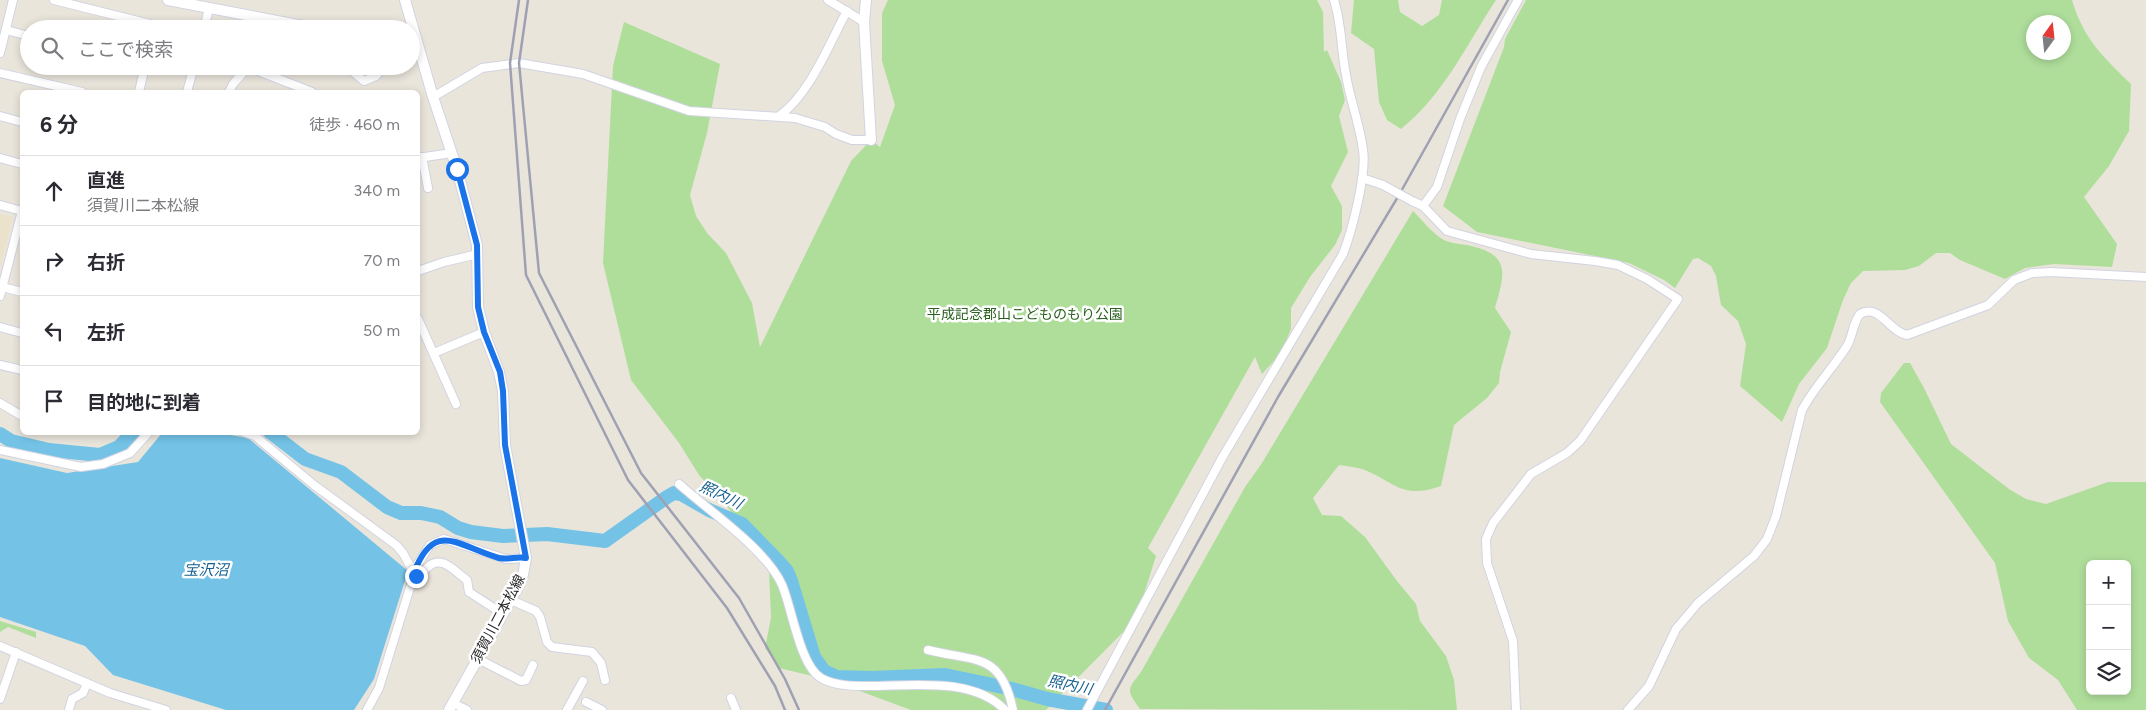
<!DOCTYPE html>
<html lang="ja">
<meta charset="utf-8">
<style>
body{margin:0;font-family:Figtree,"Noto Sans JP",sans-serif;background:#f7f7f7;color:#2b2b33}
.controls{position:absolute;right:15px;bottom:15px;display:grid;overflow:hidden;border-radius:8px;box-shadow:0 2px 8px #0003}
.controls button{width:45px;height:45px;display:grid;place-items:center;padding:0;border:0;border-bottom:1px solid #e1e1e2;background:#fff;color:#2b2b33;font:25px sans-serif}
.compass{position:absolute;left:2026px;top:15px;width:45px;height:45px;border-radius:50%;background:#fff;box-shadow:0 2px 8px #0003;rotate:15deg}
.stop{position:absolute;width:15px;height:15px;margin:-11px;border:4px solid #1a73e8;border-radius:50%;background:#fff}
.stop.end{background:#1a73e8;border-color:#fff;box-shadow:0 1px 5px #0008}
.list{margin:0;padding:0;list-style:none}
h2{display:flex;justify-content:space-between;align-items:center;height:65px;margin:0;padding:0 20px;font-size:21px}
h2 small{font-size:16px;font-weight:400;color:#7c7c81}
.list li{display:grid;grid-template-columns:32px 1fr auto;gap:15px;align-items:center;box-sizing:border-box;height:70px;padding:0 20px;border-top:1px solid #e1e1e2}
.list b{display:block;font-size:19px;white-space:nowrap}
.list p{margin:0;font-size:16px;white-space:nowrap;color:#7c7c81}
.list em{font-size:16px;font-style:normal;color:#7c7c81}
.icon{flex:none;width:28px;height:28px;fill:none;stroke:currentColor;stroke-width:2;stroke-linecap:round;stroke-linejoin:round}
.map{position:relative;flex:none;width:2146px;height:710px;overflow:hidden}
.search{position:absolute;background:#fff;box-shadow:0 2px 8px #0003;left:20px;top:20px;width:400px;height:55px;display:flex;align-items:center;gap:12px;box-sizing:border-box;padding:0 18px;border-radius:28px;color:#7c7c81;font-size:19px}
.panel{position:absolute;background:#fff;box-shadow:0 2px 8px #0003;left:20px;top:90px;width:400px;height:345px;border-radius:8px}
.map>svg:first-child{display:block}
.education{fill:#ebe2cc}
.green{fill:#afde9b;fill-rule:evenodd}
.water{fill:#74c3e7}
.lines{fill:none;stroke-linecap:round;stroke-linejoin:round}
.river{stroke:#74c3e7;stroke-width:14}
.street-casing{stroke:#d1d3e1;stroke-width:10}
.secondary-casing{stroke:#d1d3e1;stroke-width:12}
.street{stroke:#fff;stroke-width:8}
.secondary{stroke:#fff;stroke-width:10}
.rail{stroke:#9fa1b2;stroke-width:2.5}
.street-bridge-casing{stroke:#d1d3e1;stroke-width:10;stroke-linecap:butt}
.street-bridge{stroke:#fff;stroke-width:8}
.route{stroke:#1a73e8;stroke-width:6}
.labels{text-anchor:middle;dominant-baseline:central;stroke-width:5;stroke-linejoin:round;paint-order:stroke}
.park-label{font-size:14px;fill:#29611e;stroke:#fff}
.street-label{font-size:14px;fill:#292929;stroke:#fff}
.water-label{font-size:15px;font-style:italic;fill:#156090;stroke:#fff}
</style>
<div class="map">
<svg width="2146" height="710" viewBox="0 0 2146 710">
<rect width="100%" height="100%" fill="#eae5db"/>
<polygon class="education" points="0,214 13,217 0,268"/>
<g class="green">
<polygon points="888,0 1317,0 1323,12 1324,52 1327,50 1341,82 1345,100 1339,116 1348,152 1331,186 1342,206 1342,230 1335,245 1310,277 1291,308 1291,329 1281,353 1262,374 1255,357 1148,548 1156,556 1136,619 1046,710 911,710 833,681 779,668 765,648 771,618 769,570 759,543 699,475 679,443 631,380 603,263 613,66 624,22 720,64 707,133 690,195 696,216 707,233 726,253 752,303 760,347 851,161 871,140 880,147 895,105 882,61 882,13"/>
<path d="M1354 0H1398L1400 12 1422 26 1439 15 1442 0H1496C1467 44 1443 96 1401 129L1387 120 1379 102 1374 49 1351 33Z"/>
<path d="M1526 0H2072C2083 38 2103 57 2131 84L2129 131 2109 166 2084 197 2117 244 2112 267 2054 264 2025 268 2005 279 1960 260 1950 253H1936L1919 266 1905 270 1863 271 1851 283 1843 300 1827 348 1799 384 1782 422 1740 386 1746 344 1738 321 1721 305 1716 276 1711 266 1698 258 1693 259 1675 288 1664 280 1629 263 1477 232 1443 206 1504 47 1505 39ZM2034 22H2064V52H2034Z"/>
<path d="M1413 211C1422 220 1433 234 1444 240 1452 244 1463 244 1471 246 1512 255 1504 276 1495 308L1511 332 1500 372 1499 383 1487 398 1454 425 1441 486C1401 500 1396 482 1362 469 1355 467 1346 466 1339 465L1313 498 1322 515 1341 516 1365 537 1397 581 1416 604 1420 621 1446 656 1454 680 1457 710 1140 709C1126 690 1127 690 1141 672L1245 487 1262 463Z"/>
<path d="M1904 363H1910L1924 388 1951 444 2009 489 2026 499 2046 504 2108 482H2146V710H2077L2058 680 2029 658 2008 621 1995 563 1880 402 1881 393ZM2090 564H2127V691H2090Z"/>
<polygon points="0,621 36,632 36,638 8,627 0,632"/>
</g>
<polygon class="water" points="162,433 219,433 248,438 408,571 374,679 354,710 226,710 113,675 85,646 0,617 0,458 67,473 138,462"/>
<g class="lines">
<g class="river">
<polyline points="270,432 305,459 341,472 387,507 401,513 421,513 440,517 458,528 471,532 503,536 547,534 605,541 667,497 674,493 681,494 709,510 742,524 780,563 787,571 791,581 814,657 824,671 837,677 871,678 945,675 1012,689 1047,699 1106,710"/>
<polyline points="0,434 11,441 49,450 100,455 119,447 133,432"/>
</g>
<defs>
<g id="street">
<polyline points="54,0 170,29"/>
<polyline points="828,0 864,22"/>
<polyline points="204,29 209,8"/>
<polyline points="6,30 29,36"/>
<polyline points="0,53 13,0"/>
<polyline points="346,66 364,81 376,76 384,66"/>
<polyline points="248,67 312,92"/>
<polyline points="0,73 82,92"/>
<polyline points="139,92 145,66"/>
<polyline points="187,92 194,66"/>
<polyline points="229,92 233,84 249,66"/>
<polyline points="433,97 482,68 519,63 583,74 689,111 795,118 825,127 836,134 852,140 871,140"/>
<polyline points="0,116 22,122"/>
<path d="M779 116C810 94 829 44 847 11"/>
<polyline points="422,157 428,188"/>
<polyline points="0,158 22,164"/>
<polyline points="418,158 452,153"/>
<polyline points="1362,178 1383,185"/>
<polyline points="1412,201 1423,206 1447,231 1531,254 1595,261 1618,265 1647,279 1678,299 1580,441 1567,453 1531,474 1493,523 1486,539 1487,563 1513,641 1516,710"/>
<polyline points="0,205 22,211"/>
<polyline points="1423,206 1437,187 1460,119 1481,67 1518,0"/>
<polyline points="418,271 444,262 478,254"/>
<polyline points="2,287 22,292"/>
<polyline points="0,296 22,211"/>
<polyline points="418,319 456,404"/>
<polyline points="0,327 22,333"/>
<polyline points="434,353 484,332"/>
<polyline points="0,365 22,370"/>
<polyline points="0,403 22,416"/>
<polyline points="243,432 255,436 314,485 396,545 403,553 410,566 416,569"/>
<polyline points="0,450 81,467 103,464 130,453 149,432"/>
<path d="M679 484C709 511 766 549 782 585 792 608 800 666 821 678 833 685 849 686 862 686 906 687 971 675 1005 710"/>
<path d="M413 575C419 575 423 572 427 568 441 553 455 572 467 580L469 592 503 614"/>
<polyline points="511,600 536,611 540,617 547,642 552,647 592,652 601,663 605,680"/>
<polyline points="0,646 110,693 166,710"/>
<path d="M928 650C976 662 1001 652 1013 710"/>
<polyline points="478,659 521,681 526,680 533,665"/>
<polyline points="731,698 736,710"/>
<polyline points="0,699 16,652"/>
<polyline points="586,702 602,710"/>
<polyline points="453,703 467,710"/>
<polyline points="69,710 72,699 83,693 87,683"/>
<polyline points="367,710 379,688 417,565 430,545 444,539 506,559 526,558"/>
<polyline points="567,710 583,681"/>
<path d="M1087 710 1222 458 1343 254C1352 231 1367 173 1363 150 1360 125 1350 100 1346 75 1341 50 1342 25 1334 0"/>
<path d="M1628 710 1649 686 1676 629 1698 603 1754 556 1767 539 1776 516 1802 410C1815 386 1833 368 1847 346 1853 336 1853 322 1860 314 1880 303 1889 332 1907 335L1988 305 2014 280 2032 273 2051 272 2146 277"/>
</g>
<g id="secondary">
<polyline points="168,0 319,29"/>
<polyline points="405,0 433,97 457,169 477,245 478,307 484,332 499,372 503,391 505,445 526,558 523,575 518,587 449,710"/>
<polyline points="866,0 864,22 871,140"/>
</g>
</defs>
<use href="#street" class="street-casing"/>
<use href="#secondary" class="secondary-casing"/>
<use href="#street" class="street"/>
<use href="#secondary" class="secondary"/>
<g class="rail">
<polyline points="519,0 510,63 526,275 628,480 727,608 775,686 785,710"/>
<polyline points="528,0 519,63 539,273 641,473 739,598 785,679 799,710"/>
<polyline points="1105,710 1278,397 1399,195 1508,0"/>
</g>
<defs>
<polyline id="street-bridge" points="1383,185 1412,201"/>
</defs>
<use href="#street-bridge" class="street-bridge-casing"/>
<use href="#street-bridge" class="street-bridge"/>
</g>
<g class="lines">
<path class="route" d="M416 576 413 575C434 518 457 546 499 558 509 560 517 556 526 558L505 445 503 391 500 372 484 332 478 307 477 245 457 169"/>
</g>
<g class="labels">
<g class="park-label">
<text x="1025" y="314">平成記念郡山こどものもり公園</text>
</g>
<g class="street-label">
<text transform="translate(498 619) rotate(-62)">須賀川二本松線</text>
</g>
<g class="water-label">
<text transform="translate(721 495) rotate(26)">照内川</text>
<text x="206" y="570">宝沢沼</text>
<text transform="translate(1070 685) rotate(12)">照内川</text>
</g>
</g>
</svg>
<div class="controls">
<button>+</button>
<button>−</button>
<button><svg class="icon" aria-label="layers" viewBox="0 0 24 24"><path d="M12 4l9 5-9 5-9-5zM3 14l9 5 9-5"/></svg></button>
</div>
<svg class="compass" viewBox="-18 -18 36 36"><path d="M0-13l5 13h-10z" fill="#e53935"/><path d="M0 13l5-13h-10z" fill="#7c7c81"/></svg>
<div class="stop" style="left:457px;top:169px"></div>
<div class="stop end" style="left:416px;top:576px"></div>
<div class="search"><svg class="icon" aria-label="search" viewBox="0 0 24 24"><circle cx="10" cy="10" r="6"/><path d="M15 15l6 6"/></svg>ここで検索</div>
<section class="panel">
<h2>6 分<small>徒歩 · 460 m</small></h2>
<ul class="list">
<li><svg class="icon" aria-label="ahead" viewBox="0 0 24 24"><path d="M12 20V5M6 11l6-6 6 6"/></svg><div><b>直進</b><p>須賀川二本松線</p></div><em>340 m</em></li>
<li><svg class="icon" aria-label="right" viewBox="0 0 24 24"><path d="M7 20v-9h11M14 6l5 5-5 5"/></svg><div><b>右折</b></div><em>70 m</em></li>
<li><svg class="icon" aria-label="left" viewBox="0 0 24 24"><path d="M17 20v-9H6M10 6l-5 5 5 5"/></svg><div><b>左折</b></div><em>50 m</em></li>
<li><svg class="icon" aria-label="arrive" viewBox="0 0 24 24"><path d="M6 21V4h12l-3 4 3 4H6"/></svg><div><b>目的地に到着</b></div></li>
</ul>
</section>
</div>
